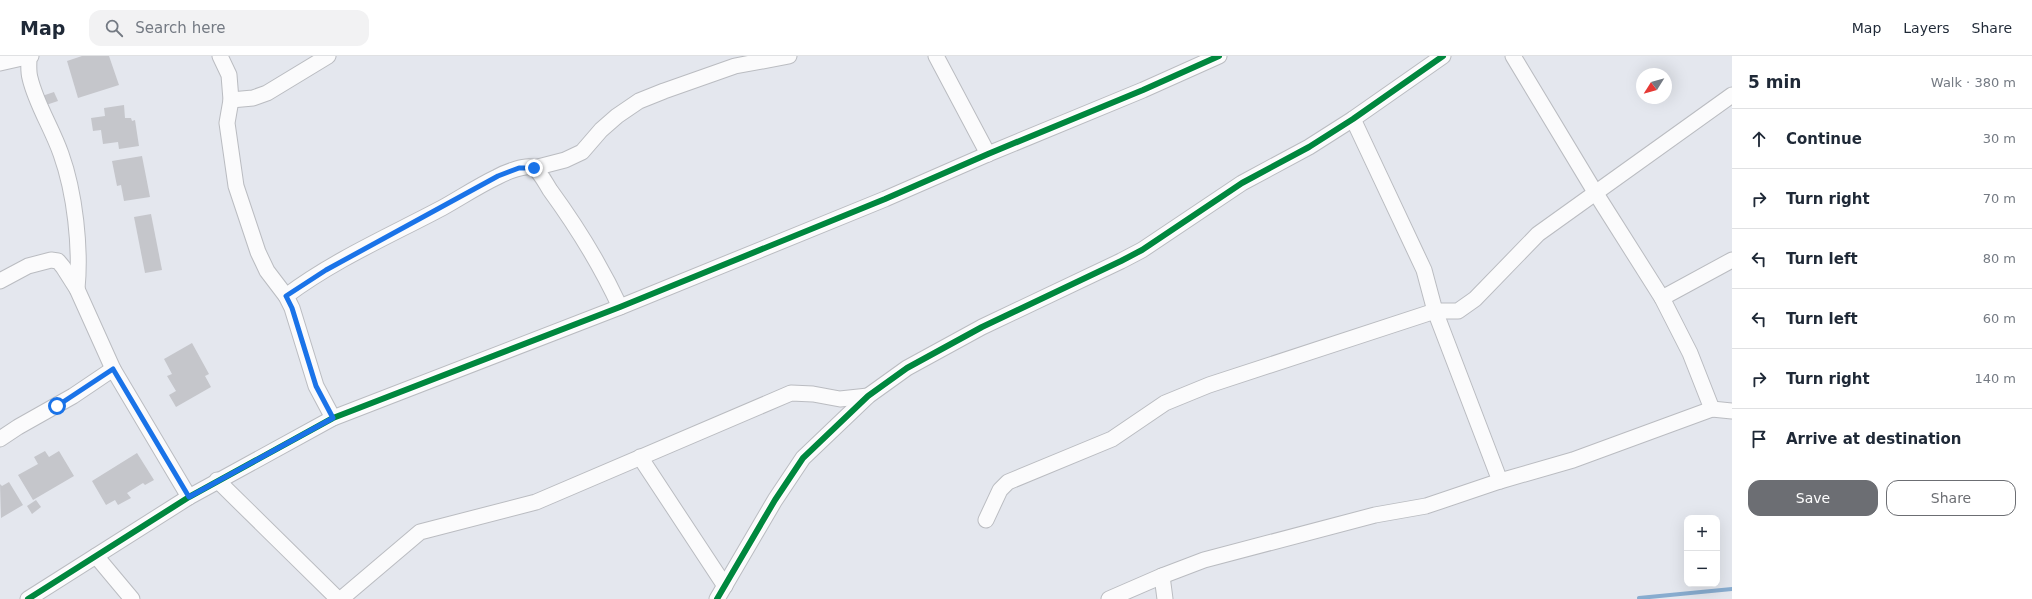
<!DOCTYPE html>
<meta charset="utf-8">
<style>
body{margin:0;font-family:"DejaVu Sans",sans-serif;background:#f2f2f3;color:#1f2937}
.controls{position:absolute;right:12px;bottom:12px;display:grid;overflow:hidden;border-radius:8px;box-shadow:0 4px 16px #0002}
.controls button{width:36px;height:36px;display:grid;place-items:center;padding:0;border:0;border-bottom:1px solid #e0e1e3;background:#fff;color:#1f2937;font:20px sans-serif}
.compass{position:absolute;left:1636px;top:12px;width:36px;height:36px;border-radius:50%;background:#fff;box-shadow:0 4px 16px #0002;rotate:233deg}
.stop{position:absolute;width:12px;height:12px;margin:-9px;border:3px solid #1a73e8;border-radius:50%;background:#fff}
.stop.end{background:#1a73e8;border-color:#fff;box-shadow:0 1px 4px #0008}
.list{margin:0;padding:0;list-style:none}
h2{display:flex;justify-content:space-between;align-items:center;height:52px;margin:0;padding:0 16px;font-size:17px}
h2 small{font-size:13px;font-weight:400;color:#747a83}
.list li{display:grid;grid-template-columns:26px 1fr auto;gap:12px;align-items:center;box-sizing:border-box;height:60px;padding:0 16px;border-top:1px solid #e0e1e3}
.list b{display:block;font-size:15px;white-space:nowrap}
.list em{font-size:13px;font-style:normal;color:#747a83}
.actions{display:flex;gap:8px;padding:12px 16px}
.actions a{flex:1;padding:9px 0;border:1px solid #6c6e73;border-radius:12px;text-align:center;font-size:14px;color:#6c6e73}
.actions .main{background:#6c6e73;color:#fff}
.icon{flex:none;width:22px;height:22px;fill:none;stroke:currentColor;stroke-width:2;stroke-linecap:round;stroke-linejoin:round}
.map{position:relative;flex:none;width:1732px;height:543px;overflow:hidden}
header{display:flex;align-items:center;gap:24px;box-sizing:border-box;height:56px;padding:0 20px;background:#fff;border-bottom:1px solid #e0e1e3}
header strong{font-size:19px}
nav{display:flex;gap:22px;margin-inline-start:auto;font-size:14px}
.search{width:280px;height:36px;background:#f2f2f3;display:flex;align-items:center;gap:10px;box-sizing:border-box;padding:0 14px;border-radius:12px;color:#747a83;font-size:15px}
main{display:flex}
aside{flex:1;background:#fff}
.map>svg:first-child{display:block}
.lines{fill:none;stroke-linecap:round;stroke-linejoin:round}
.stream{stroke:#88accf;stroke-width:4}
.building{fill:#c5c6cb}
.minor-casing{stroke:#babcc1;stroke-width:17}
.minor{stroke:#fbfbfc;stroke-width:15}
.cycleway-casing{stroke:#fff;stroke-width:8}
.cycleway{stroke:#00873e;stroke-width:6}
.route{stroke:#1a73e8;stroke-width:5}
</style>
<header>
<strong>Map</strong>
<div class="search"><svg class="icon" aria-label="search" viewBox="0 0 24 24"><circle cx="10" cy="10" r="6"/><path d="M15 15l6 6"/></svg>Search here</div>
<nav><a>Map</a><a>Layers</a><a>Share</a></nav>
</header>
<main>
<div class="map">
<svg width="1732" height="543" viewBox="0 0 1732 543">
<rect width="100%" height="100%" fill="#e4e7ee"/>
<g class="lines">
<polyline class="stream" points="1639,542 1732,533"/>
</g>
<g class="building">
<polygon points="82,0 109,0 119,29 78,42 67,5"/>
<polygon points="54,36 58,45 46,49 42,40"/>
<polygon points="124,49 125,62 131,62 132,65 135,64 139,90 119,93 118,86 103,88 101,74 93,75 91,62 105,60 104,52"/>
<polygon points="142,100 150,141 124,145 121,129 117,130 112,105"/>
<polygon points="151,158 162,214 145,217 134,161"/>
<polygon points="192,287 209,318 205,320 211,331 176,351 169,339 176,335 167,320 172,318 164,303"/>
<polygon points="45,395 49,401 59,395 74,420 33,444 18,419 38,408 34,401"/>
<polygon points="137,397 154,424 145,429 143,427 127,437 131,442 118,449 115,444 106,449 92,425"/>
<polygon points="9,426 23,449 1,462 0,428 2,430"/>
<polygon points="36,444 41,451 32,458 27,450"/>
</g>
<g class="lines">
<defs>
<g id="minor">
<polyline points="220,0 229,19 231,44 227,67 236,130 258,196 267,215 286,240 292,252 316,330 333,362"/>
<polyline points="936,0 988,98"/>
<polyline points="1513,0 1595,136 1662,242 1690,297 1712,353"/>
<path d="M29 1C29 7 28 15 30 22 36 48 52 72 61 98 75 137 81 192 77 233"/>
<polyline points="0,7 31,0"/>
<polyline points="231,44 253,42 267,37 328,0"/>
<polyline points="1353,63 1424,214 1435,255 1500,425"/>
<polyline points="534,112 565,104 582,96 601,74 617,60 639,45 664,35 735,10 789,0"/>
<polyline points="0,225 28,210 51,204 58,205 63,211 77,233 113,313 189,441"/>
<path d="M286 240C334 204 389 180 442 152 460 142 478 130 497 121 504 117 528 107 534 112 541 117 546 128 550 134 577 171 601 210 620 251"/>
<polyline points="1662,242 1732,204"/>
<polyline points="0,383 18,371 73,340 113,313"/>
<polyline points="640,401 725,530"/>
<polyline points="217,424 338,543"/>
<polyline points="986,464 1000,434 1008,426 1112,383 1165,347 1209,329 1435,255 1458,255 1475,243 1538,178 1732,39"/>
<polyline points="96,500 132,543"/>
<polyline points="1162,520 1165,543"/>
<polyline points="28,543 189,441 333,362 620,251 885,143 988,98 1143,34 1219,0"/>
<polyline points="341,543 420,476 536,446 791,337 813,338 840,343 868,340"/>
<polyline points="717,543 775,444 803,402 868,340 907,312 982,271 1121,205 1142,194 1242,127 1309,91 1353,63 1443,0"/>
<polyline points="1109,543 1162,520 1204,504 1375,459 1426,450 1500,425 1573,404 1712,353 1732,355"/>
</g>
</defs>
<use href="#minor" class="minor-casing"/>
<use href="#minor" class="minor"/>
<defs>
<g id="cycleway">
<polyline points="28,543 189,441 333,362 620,251 885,143 988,98 1143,34 1219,0"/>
<polyline points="717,543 775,444 803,402 868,340 907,312 982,271 1121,205 1142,194 1242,127 1309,91 1353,63 1443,0"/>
</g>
</defs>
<use href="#cycleway" class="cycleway-casing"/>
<use href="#cycleway" class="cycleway"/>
</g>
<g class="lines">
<polyline class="route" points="57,350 113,313 189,441 333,362 316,330 292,252 286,240 326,214 498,120 519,112 534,112"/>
</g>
</svg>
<div class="controls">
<button>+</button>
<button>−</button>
</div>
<svg class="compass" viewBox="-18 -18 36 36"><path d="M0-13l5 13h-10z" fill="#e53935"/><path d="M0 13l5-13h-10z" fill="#747a83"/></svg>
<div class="stop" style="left:57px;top:350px"></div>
<div class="stop end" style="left:534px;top:112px"></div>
</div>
<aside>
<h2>5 min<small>Walk · 380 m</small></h2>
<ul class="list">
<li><svg class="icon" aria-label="ahead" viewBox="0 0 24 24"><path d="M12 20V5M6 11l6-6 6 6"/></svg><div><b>Continue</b></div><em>30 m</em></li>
<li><svg class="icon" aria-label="right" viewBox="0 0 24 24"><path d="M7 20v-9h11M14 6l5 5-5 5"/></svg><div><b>Turn right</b></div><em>70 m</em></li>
<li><svg class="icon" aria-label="left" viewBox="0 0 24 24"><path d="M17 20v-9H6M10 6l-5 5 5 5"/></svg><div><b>Turn left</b></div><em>80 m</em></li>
<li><svg class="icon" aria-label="left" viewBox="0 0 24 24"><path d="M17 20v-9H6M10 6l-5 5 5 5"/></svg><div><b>Turn left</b></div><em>60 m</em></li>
<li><svg class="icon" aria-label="right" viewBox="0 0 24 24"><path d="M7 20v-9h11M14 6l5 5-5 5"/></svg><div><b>Turn right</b></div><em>140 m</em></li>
<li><svg class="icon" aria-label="arrive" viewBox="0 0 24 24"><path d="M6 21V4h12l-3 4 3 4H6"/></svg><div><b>Arrive at destination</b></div></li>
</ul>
<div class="actions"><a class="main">Save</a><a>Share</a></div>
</aside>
</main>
